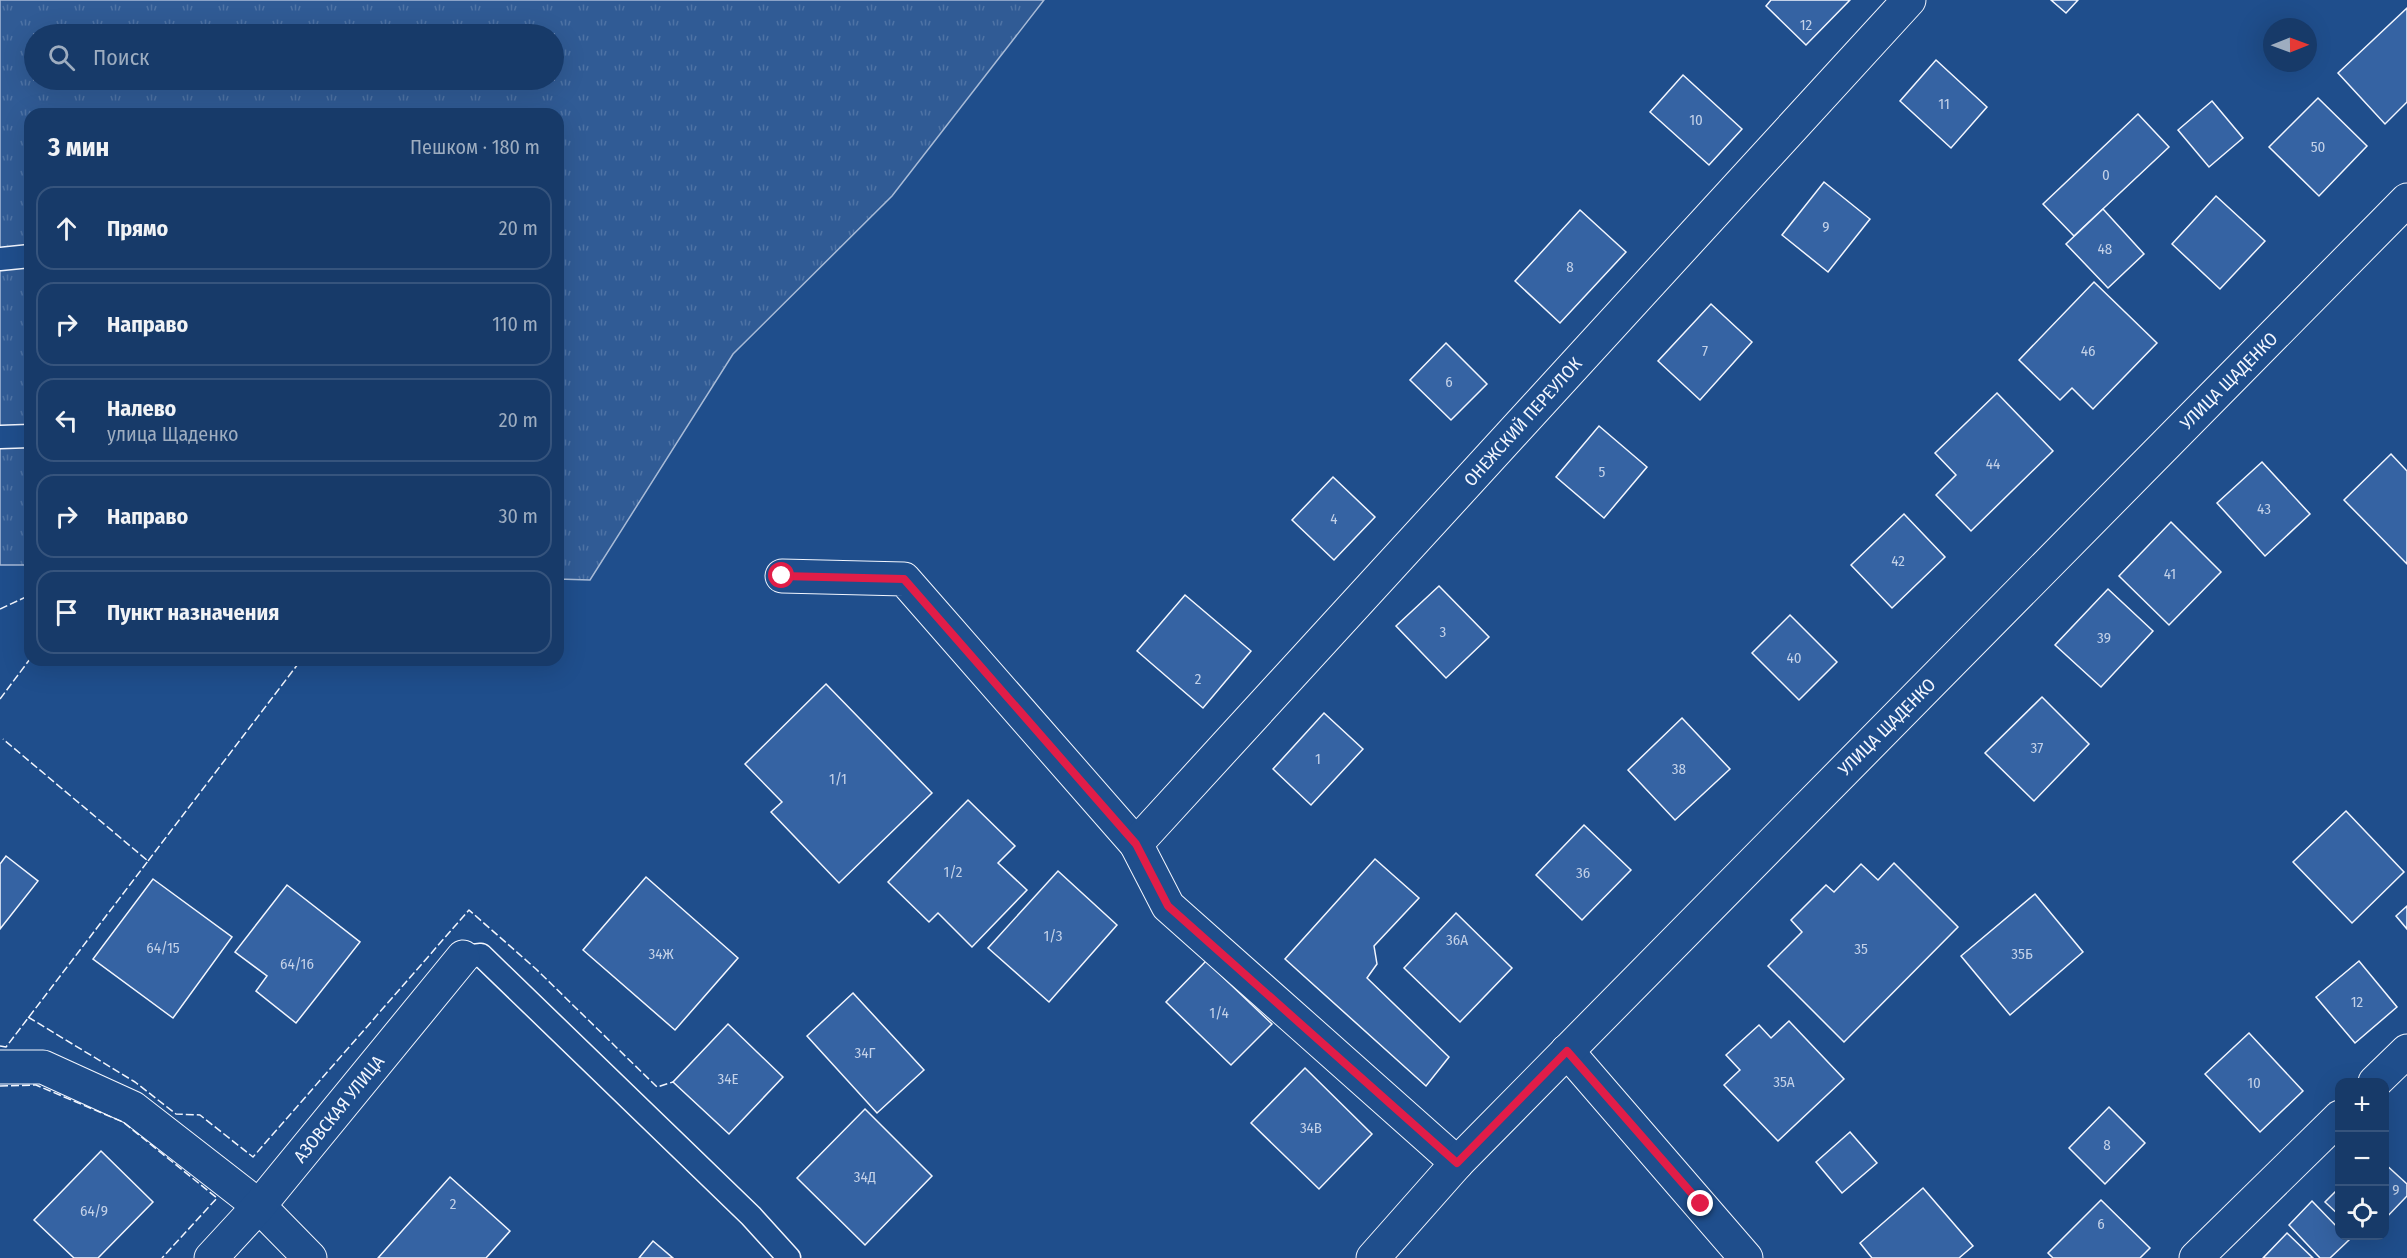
<!DOCTYPE html>
<html lang="ru">
<meta charset="utf-8">
<style>
body{margin:0;font-family:"Fira Sans Condensed",sans-serif;background:#20416f;color:#f1f3f6}
.controls{position:absolute;right:18px;bottom:18px;display:grid;overflow:hidden;border-radius:12px;box-shadow:0 6px 24px #0002}
.controls button{width:54px;height:54px;display:grid;place-items:center;padding:0;border:0;border-bottom:2px solid #36547d;background:#173a69;color:#f1f3f6;font:30px sans-serif}
.compass{position:absolute;left:2263px;top:18px;width:54px;height:54px;border-radius:50%;background:#173a69;box-shadow:0 6px 24px #0002;rotate:89deg}
.stop{position:absolute;width:18px;height:18px;margin:-14px;border:4px solid #e11d48;border-radius:50%;background:#fff}
.stop.end{background:#e11d48;border-color:#fff;box-shadow:0 2px 6px #0008}
.list{margin:0;padding:0;list-style:none}
h2{display:flex;justify-content:space-between;align-items:center;height:78px;margin:0;padding:0 24px;font-size:26px}
h2 small{font-size:20px;font-weight:400;color:#9eadc0}
.list li{display:grid;grid-template-columns:39px 1fr auto;gap:18px;align-items:center;box-sizing:border-box;height:84px;margin:0 12px 12px;padding:0 12px;border:2px solid #36547d;border-radius:18px}
.list b{display:block;font-size:22px;white-space:nowrap}
.list p{margin:0;font-size:20px;white-space:nowrap;color:#9eadc0}
.list em{font-size:20px;font-style:normal;color:#9eadc0}
.icon{flex:none;width:33px;height:33px;fill:none;stroke:currentColor;stroke-width:2;stroke-linecap:round;stroke-linejoin:round}
.map{position:relative;flex:none;width:2407px;height:1258px;overflow:hidden}
.search{position:absolute;background:#173a69;box-shadow:0 6px 24px #0002;left:24px;top:24px;width:540px;height:66px;display:flex;align-items:center;gap:15px;box-sizing:border-box;padding:0 21px;border-radius:33px;color:#9eadc0;font-size:22px}
.panel{position:absolute;background:#173a69;box-shadow:0 6px 24px #0002;left:24px;top:108px;width:540px;height:558px;border-radius:18px}
.map>svg:first-child{display:block}
.grass{fill:url(#grass-tufts);stroke:#a8bbd7;stroke-width:1.5;fill-rule:evenodd}
.building{fill:#3563a3;stroke:#f2f6ff;stroke-width:1.5}
.lines{fill:none;stroke-linecap:round;stroke-linejoin:round}
.lane-casing{stroke:#f2f6ff;stroke-width:25}
.street-casing{stroke:#f2f6ff;stroke-width:35}
.lane{stroke:#1f4e8c;stroke-width:22}
.street{stroke:#1f4e8c;stroke-width:33}
.fence{stroke:#f2f6ff;stroke-width:1.5;stroke-dasharray:8 3;stroke-linecap:butt}
.route{stroke:#e11d48;stroke-width:8}
.labels{text-anchor:middle;dominant-baseline:central;stroke-width:4.5;stroke-linejoin:round;paint-order:stroke}
.number-label{font-size:15px;fill:#c3d1e8}
.street-label{font-size:18px;fill:#f2f6ff;stroke:#1f4e8c}
</style>
<div class="map">
<svg width="2407" height="1258" viewBox="0 0 2407 1258">
<defs>
<pattern id="grass-tufts" width="24" height="20" patternUnits="userSpaceOnUse" patternTransform="scale(1.5)"><rect width="24" height="20" fill="#305b95"/><path d="M3 7l-1-3M5 7V3M7 7l1-3M15 17l-1-3M17 17v-4M19 17l1-3" fill="none" stroke="#4e73a5"/></pattern>
</defs>
<rect width="100%" height="100%" fill="#1f4e8c"/>
<path class="grass" d="M0 0H1044L892 196 733 354 590 580 558 579V114H30V565H0ZM34 34H554V80H34Z"/>
<g class="building">
<polygon points="1771,0 1850,0 1806,45 1766,6"/>
<polygon points="2051,0 2078,0 2066,13"/>
<polygon points="2407,8 2407,102 2385,124 2338,73"/>
<polygon points="1936,60 1987,107 1951,148 1900,101"/>
<polygon points="1683,75 1742,129 1709,165 1650,112"/>
<polygon points="2318,98 2367,146 2319,196 2269,147"/>
<polygon points="2212,101 2243,138 2209,167 2178,130"/>
<polygon points="2138,114 2169,147 2074,236 2043,204"/>
<polygon points="1824,182 1870,219 1828,272 1782,235"/>
<polygon points="2216,196 2265,241 2220,289 2172,244"/>
<polygon points="2103,209 2144,254 2108,288 2066,244"/>
<polygon points="1580,210 1626,252 1560,323 1515,281"/>
<polygon points="2094,282 2157,343 2093,409 2072,388 2060,400 2019,360"/>
<polygon points="1711,304 1752,342 1700,400 1658,361"/>
<polygon points="1446,343 1487,384 1451,420 1410,380"/>
<polygon points="1997,393 2053,451 1971,531 1936,495 1956,475 1935,453"/>
<polygon points="1599,426 1647,467 1604,518 1556,477"/>
<polygon points="2391,454 2407,471 2407,564 2344,500"/>
<polygon points="2262,462 2310,514 2265,556 2217,503"/>
<polygon points="1333,477 1375,517 1334,560 1292,520"/>
<polygon points="1904,514 1945,557 1892,608 1851,565"/>
<polygon points="2171,522 2221,572 2169,625 2119,576"/>
<polygon points="1439,586 1489,637 1446,678 1396,626"/>
<polygon points="2108,589 2153,631 2101,687 2055,645"/>
<polygon points="1185,595 1251,651 1203,708 1137,651"/>
<polygon points="1790,615 1837,662 1799,700 1752,653"/>
<polygon points="826,684 932,793 839,883 771,812 782,802 745,764"/>
<polygon points="2042,697 2089,744 2034,801 1985,753"/>
<polygon points="1324,713 1363,749 1311,805 1273,769"/>
<polygon points="1682,718 1730,769 1675,820 1628,770"/>
<polygon points="968,800 1015,846 998,863 1027,890 972,947 938,913 929,922 888,882"/>
<polygon points="2346,811 2404,872 2352,923 2293,862"/>
<polygon points="1584,825 1631,870 1582,920 1536,875"/>
<polygon points="6,856 38,881 0,929 0,864"/>
<polygon points="1375,859 1419,898 1374,946 1377,964 1367,978 1449,1057 1426,1086 1285,959"/>
<polygon points="1894,863 1958,927 1844,1042 1768,966 1802,932 1791,920 1826,885 1834,892 1861,864 1878,880"/>
<polygon points="1058,871 1117,925 1049,1002 988,948"/>
<polygon points="646,877 738,958 675,1030 583,950"/>
<polygon points="153,879 232,937 173,1018 93,959"/>
<polygon points="287,885 360,942 296,1023 256,991 267,976 235,952"/>
<polygon points="2035,894 2083,952 2010,1015 1961,956"/>
<polygon points="2407,906 2407,929 2396,916"/>
<polygon points="1456,913 1512,968 1460,1022 1404,968"/>
<polygon points="1206,961 1272,1024 1231,1065 1166,1002"/>
<polygon points="2359,961 2397,1007 2355,1043 2316,997"/>
<polygon points="853,993 924,1070 877,1113 807,1036"/>
<polygon points="1789,1021 1844,1079 1778,1141 1724,1085 1740,1070 1726,1055 1759,1025 1771,1038"/>
<polygon points="728,1024 783,1077 729,1134 673,1082"/>
<polygon points="2249,1033 2303,1091 2260,1132 2205,1074"/>
<polygon points="1305,1068 1372,1134 1319,1189 1251,1123"/>
<polygon points="2109,1107 2145,1143 2105,1184 2069,1148"/>
<polygon points="865,1109 932,1176 865,1245 797,1178"/>
<polygon points="1850,1132 1877,1163 1842,1193 1816,1162"/>
<polygon points="101,1151 153,1202 98,1258 74,1258 34,1220"/>
<polygon points="2384,1163 2407,1184 2407,1196 2384,1220"/>
<polygon points="450,1177 510,1231 486,1258 378,1258"/>
<polygon points="2340,1187 2340,1216 2325,1202"/>
<polygon points="1923,1188 1973,1246 1959,1258 1872,1258 1860,1243"/>
<polygon points="2101,1200 2150,1248 2140,1258 2053,1258 2048,1253"/>
<polygon points="2312,1201 2340,1230 2340,1236 2345,1236 2349,1240 2330,1258 2320,1258 2289,1225"/>
<polygon points="2287,1233 2313,1258 2263,1258"/>
<polygon points="653,1241 673,1258 639,1258"/>
</g>
<g class="lines">
<defs>
<g id="lane">
<polyline points="0,259 30,256"/>
<polyline points="0,437 30,436"/>
<polyline points="463,957 481,955 751,1216 789,1258"/>
</g>
<g id="street">
<polyline points="782,576 904,579 1136,844 1168,906 1457,1163"/>
<polyline points="1136,844 1909,0"/>
<polyline points="1567,1051 1746,1258"/>
<polyline points="0,1067 43,1067 133,1108 259,1206 310,1258"/>
<polyline points="2375,1082 2407,1051"/>
<polyline points="211,1258 259,1206 463,957"/>
<polyline points="1373,1258 1457,1163 2407,200"/>
<polyline points="2196,1258 2340,1117"/>
</g>
</defs>
<use href="#lane" class="lane-casing"/>
<use href="#street" class="street-casing"/>
<use href="#lane" class="lane"/>
<use href="#street" class="street"/>
<g class="fence">
<polyline points="0,609 30,595"/>
<polyline points="0,699 30,659"/>
<polyline points="148,861 301,660"/>
<polyline points="28,1017 135,1082 176,1114 200,1115 253,1157 469,910 536,969 657,1087 673,1082"/>
<polyline points="0,1046 6,1047 148,861 3,739"/>
<polyline points="0,1086 36,1085 123,1122 217,1198 162,1258"/>
</g>
</g>
<g class="lines">
<polyline class="route" points="782,576 904,579 1136,844 1168,906 1457,1163 1567,1051 1701,1204"/>
</g>
<g class="labels">
<g class="number-label">
<text x="1806" y="25">12</text>
<text x="1944" y="104">11</text>
<text x="1696" y="120">10</text>
<text x="2318" y="147">50</text>
<text x="2106" y="175">0</text>
<text x="1826" y="227">9</text>
<text x="2105" y="249">48</text>
<text x="1570" y="267">8</text>
<text x="1705" y="351">7</text>
<text x="2088" y="351">46</text>
<text x="1449" y="382">6</text>
<text x="1993" y="464">44</text>
<text x="1602" y="472">5</text>
<text x="2264" y="509">43</text>
<text x="1334" y="519">4</text>
<text x="1898" y="561">42</text>
<text x="2170" y="574">41</text>
<text x="1443" y="632">3</text>
<text x="2104" y="638">39</text>
<text x="1794" y="658">40</text>
<text x="1198" y="679">2</text>
<text x="2037" y="748">37</text>
<text x="1318" y="759">1</text>
<text x="1679" y="769">38</text>
<text x="838" y="779">1/1</text>
<text x="953" y="872">1/2</text>
<text x="1583" y="873">36</text>
<text x="1053" y="936">1/3</text>
<text x="1457" y="940">36А</text>
<text x="163" y="948">64/15</text>
<text x="1861" y="949">35</text>
<text x="661" y="954">34Ж</text>
<text x="2022" y="954">35Б</text>
<text x="297" y="964">64/16</text>
<text x="2357" y="1002">12</text>
<text x="1219" y="1013">1/4</text>
<text x="865" y="1053">34Г</text>
<text x="728" y="1079">34Е</text>
<text x="1784" y="1082">35А</text>
<text x="2254" y="1083">10</text>
<text x="1311" y="1128">34В</text>
<text x="2107" y="1145">8</text>
<text x="865" y="1177">34Д</text>
<text x="2396" y="1190">9</text>
<text x="453" y="1204">2</text>
<text x="94" y="1211">64/9</text>
<text x="2101" y="1224">6</text>
</g>
<g class="street-label">
<text transform="translate(2229 381) rotate(-45)">УЛИЦА ЩАДЕНКО</text>
<text transform="translate(1523 422) rotate(-48)">ОНЕЖСКИЙ ПЕРЕУЛОК</text>
<text transform="translate(1887 727) rotate(-45)">УЛИЦА ЩАДЕНКО</text>
<text transform="translate(339 1109) rotate(-51)">АЗОВСКАЯ УЛИЦА</text>
</g>
</g>
</svg>
<div class="controls">
<button>+</button>
<button>−</button>
<button><svg class="icon" aria-label="locate" viewBox="0 0 24 24"><circle cx="12" cy="12" r="6"/><path d="M12 2v4M12 18v4M2 12h4M18 12h4"/></svg></button>
</div>
<svg class="compass" viewBox="-18 -18 36 36"><path d="M0-13l5 13h-10z" fill="#e53935"/><path d="M0 13l5-13h-10z" fill="#9eadc0"/></svg>
<div class="stop" style="left:782px;top:576px"></div>
<div class="stop end" style="left:1701px;top:1204px"></div>
<div class="search"><svg class="icon" aria-label="search" viewBox="0 0 24 24"><circle cx="10" cy="10" r="6"/><path d="M15 15l6 6"/></svg>Поиск</div>
<section class="panel">
<h2>3 мин<small>Пешком · 180 m</small></h2>
<ul class="list">
<li><svg class="icon" aria-label="ahead" viewBox="0 0 24 24"><path d="M12 20V5M6 11l6-6 6 6"/></svg><div><b>Прямо</b></div><em>20 m</em></li>
<li><svg class="icon" aria-label="right" viewBox="0 0 24 24"><path d="M7 20v-9h11M14 6l5 5-5 5"/></svg><div><b>Направо</b></div><em>110 m</em></li>
<li><svg class="icon" aria-label="left" viewBox="0 0 24 24"><path d="M17 20v-9H6M10 6l-5 5 5 5"/></svg><div><b>Налево</b><p>улица Щаденко</p></div><em>20 m</em></li>
<li><svg class="icon" aria-label="right" viewBox="0 0 24 24"><path d="M7 20v-9h11M14 6l5 5-5 5"/></svg><div><b>Направо</b></div><em>30 m</em></li>
<li><svg class="icon" aria-label="arrive" viewBox="0 0 24 24"><path d="M6 21V4h12l-3 4 3 4H6"/></svg><div><b>Пункт назначения</b></div></li>
</ul>
</section>
</div>
